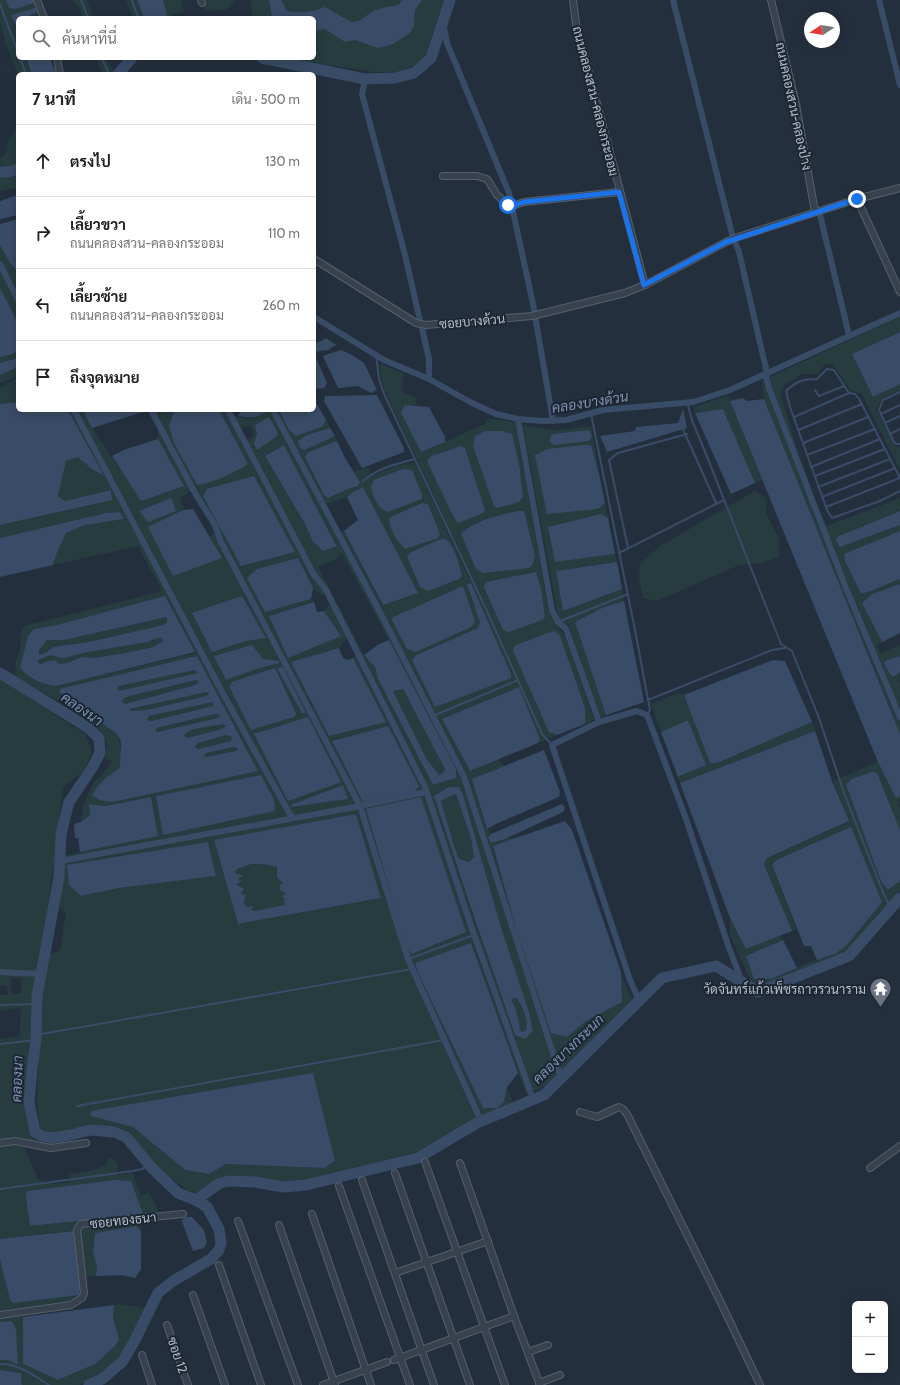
<!DOCTYPE html>
<html lang="th">
<meta charset="utf-8">
<style>
body{margin:0;font-family:Cabin,Sarabun,sans-serif;background:#f2f2f2;color:#222}
.controls{position:absolute;right:12px;bottom:12px;display:grid;overflow:hidden;border-radius:6px;box-shadow:0 2px 10px #0003}
.controls button{width:36px;height:36px;display:grid;place-items:center;padding:0;border:0;border-bottom:1px solid #e0e0e0;background:#fff;color:#222;font:20px sans-serif}
.compass{position:absolute;left:804px;top:12px;width:36px;height:36px;border-radius:50%;background:#fff;box-shadow:0 2px 10px #0003;rotate:258deg}
.stop{position:absolute;width:12px;height:12px;margin:-9px;border:3px solid #1a73e8;border-radius:50%;background:#fff}
.stop.end{background:#1a73e8;border-color:#fff;box-shadow:0 1px 4px #0008}
.list{margin:0;padding:0;list-style:none}
h2{display:flex;justify-content:space-between;align-items:center;height:52px;margin:0;padding:0 16px;font-size:17px}
h2 small{font-size:13px;font-weight:400;color:#767676}
.list li{display:grid;grid-template-columns:26px 1fr auto;gap:12px;align-items:center;box-sizing:border-box;height:72px;padding:0 16px;border-top:1px solid #e0e0e0}
.list b{display:block;font-size:15px;white-space:nowrap}
.list p{margin:0;font-size:13px;white-space:nowrap;color:#767676}
.list em{font-size:13px;font-style:normal;color:#767676}
.icon{flex:none;width:22px;height:22px;fill:none;stroke:currentColor;stroke-width:2;stroke-linecap:round;stroke-linejoin:round}
.map{position:relative;flex:none;width:900px;height:1385px;overflow:hidden}
.search{position:absolute;background:#fff;box-shadow:0 2px 10px #0003;left:16px;top:16px;width:300px;height:44px;display:flex;align-items:center;gap:10px;box-sizing:border-box;padding:0 14px;border-radius:6px;color:#767676;font-size:15px}
.panel{position:absolute;background:#fff;box-shadow:0 2px 10px #0003;left:16px;top:72px;width:300px;height:340px;border-radius:6px}
.map>svg:first-child{display:block}
.green{fill:#263c3f;fill-rule:evenodd}
.water{fill:#394c67;fill-rule:evenodd}
.lines{fill:none;stroke-linecap:round;stroke-linejoin:round}
.stream{stroke:#394c67;stroke-width:2}
.canal{stroke:#394c67;stroke-width:6}
.river{stroke:#394c67;stroke-width:11}
.minor-casing{stroke:#565f6c;stroke-width:8}
.minor{stroke:#38414e;stroke-width:6}
.route{stroke:#1a73e8;stroke-width:5}
.labels{text-anchor:middle;dominant-baseline:central;stroke-width:4;stroke-linejoin:round;paint-order:stroke}
.street-label{font-size:13px;fill:#b4bcc9;stroke:#1d2633}
.poi-label{font-size:13px;fill:#b4bcc9;stroke:#1d2633;text-anchor:end}
.water-label{font-size:14px;font-style:italic;fill:#7c92b1;stroke:#1d2633}
</style>
<div class="map">
<svg width="900" height="1385" viewBox="0 0 900 1385">
<rect width="100%" height="100%" fill="#242f3e"/>
<g class="green">
<polygon points="0,0 6,0 9,8 34,3 33,0 40,0 47,18 25,18 37,12 11,15 15,24 18,22 18,58 26,58 32,74 18,74 6,44 0,23"/>
<polygon points="70,0 87,0 93,18 83,18 79,6"/>
<polygon points="126,0 137,0 144,18 133,18"/>
<polygon points="163,0 181,0 184,12 172,14 172,18 168,18"/>
<polygon points="202,0 235,0 226,10 205,11"/>
<polygon points="250,0 444,0 426,54 417,64 399,72 374,72 285,58 314,58 314,18 253,18"/>
<polygon points="97,58 106,58 115,73 102,74"/>
<polygon points="18,125 18,165 6,168 0,164 0,158 6,154 8,143"/>
<polygon points="0,176 18,176 18,189 15,188 0,191"/>
<polygon points="0,245 10,263 16,272 18,271 18,295 0,259"/>
<polygon points="0,269 18,306 18,323 0,288"/>
<polygon points="900,316 900,332 852,354 873,397 900,384 900,390 883,398 876,409 897,448 900,447 900,470 861,393 850,390 833,364 824,365 818,374 802,374 784,385 781,396 797,449 819,511 827,526 900,498 900,511 837,537 836,541 840,547 900,525 900,531 844,554 845,561 861,594 873,590 900,579 900,584 872,594 862,603 882,642 876,645 880,653 900,645 900,656 887,660 893,676 900,672 900,679 898,680 900,683 900,704 898,705 900,710 900,734 764,399 762,381"/>
<polygon points="18,351 18,358 0,363 0,357 12,354"/>
<path d="M381 364 404 374 401 388 405 394 415 396 417 405H405L421 452 485 424 488 419 516 422 518 427 519 444 547 602 551 615 561 630 569 646 594 720 585 724V708L554 631 544 634 514 646 549 731 557 735 538 743 540 739 519 687 442 719 470 771 498 760 504 766 472 779 487 829 491 834 488 838 490 843 505 839 527 835 493 846V849L515 925 568 1037 586 1021 622 1002 621 972 626 987 633 1001 568 1065 545 1086 526 1094 471 943 415 963 418 973 483 1108H497L504 1102 507 1087 514 1105 476 1121 417 1152 352 1170 298 1183 249 1180 226 1178 201 1192 192 1193 164 1174 131 1139 106 1128H73L53 1133 40 1129 37 1100 41 990 50 954 60 951 66 912 60 908 59 896 63 883 64 856 158 835 151 797 105 806 89 804 90 815 81 822C82 809 86 794 94 783 100 775 108 770 112 761L105 758C106 753 108 745 106 740 99 719 36 689 15 677L16 661 20 650 21 632 25 626 162 591 138 546 53 565 56 555 66 533 85 525 124 519 120 512 106 513 0 538V525L112 499 111 490 65 501 58 495 66 461 78 457 93 470 103 476 68 410H83L92 428 141 500 184 486 158 439V428L149 410 159 411 180 410 174 412 248 464 219 410H231L234 416 249 419 268 410H279L289 430 323 426 326 420 330 428 307 435 305 450 335 436 337 441 308 452 328 498 348 489 358 486 360 482 354 472 367 467 370 471 367 479C381 471 399 463 415 463L469 578 472 577 384 389 380 372ZM251 425 254 433 251 439H246L241 428ZM284 445 337 546 323 551 313 542 305 524 265 456ZM461 446 465 448 485 510 483 513 431 456ZM189 491 196 495 214 532 210 537 221 558 183 510H184L180 497 187 494ZM353 492 382 605 344 531 340 532 324 502 326 504C336 501 345 498 353 492ZM374 498H422L388 512 385 511ZM443 538C455 543 458 563 462 575L420 587 407 557ZM342 554 378 619 456 769V778L433 785 378 679 375 667 364 655 318 567 335 560ZM298 558 313 588 321 595 326 594 330 603 324 611 341 636 269 616 314 602 311 599 265 612ZM536 572 541 588 545 617 503 630 502 625ZM471 583 511 674V678L412 660 416 655 478 628 480 624 467 584ZM165 596 195 653 56 686 20 668 34 629 57 625ZM242 596 266 638 246 641ZM346 639H349L357 655 353 658 386 722 291 662 339 648ZM251 646 263 659 280 663 256 669ZM197 656 258 771 116 772C117 770 119 769 120 767 123 762 120 739 117 734L68 700ZM388 726 363 802 332 741ZM343 785 348 799 291 807 290 805ZM449 787 464 798 500 924 529 1012 533 1031 515 1035 470 905 434 796ZM366 809 411 954 406 946ZM356 814 380 898 238 924 214 841ZM208 842 216 876 119 888 81 896 67 866ZM133 1127 324 1168 226 1164 209 1174 185 1170Z"/>
<polygon points="18,367 18,375 0,383 0,375"/>
<polygon points="18,378 18,402 0,404 0,388"/>
<polygon points="728,396 762,480 755,483 723,409 695,413 693,407"/>
<polygon points="523,426 556,430 591,426 599,474 591,445 598,509 605,503 608,518 601,514 555,562 615,554 617,562 556,571 563,611 622,589 624,601 602,608 575,622 606,715 600,717 579,660 569,626 567,625 562,624 559,621"/>
<polygon points="755,491 766,498 766,514 779,539 779,557 762,563 739,565 657,601 643,598 639,579 640,564 660,546"/>
<polygon points="167,617 167,622 163,625 89,642 53,647 47,652 39,655 39,650 47,640 64,640"/>
<polygon points="157,638 162,638 163,641 153,647 125,653 94,658 82,657 67,663 59,664 55,660 48,661 41,664 37,663 38,660 51,655 60,658 65,658 83,653 147,642"/>
<polygon points="195,670 199,673 118,691 118,686"/>
<path d="M0 679 85 734 92 752 84 771 63 787 56 846 30 1041 26 1108 29 1127 38 1143 20 1139 38 1179 52 1184 70 1182V1174L97 1169 107 1164 108 1156 117 1162 118 1175 133 1173 135 1180 141 1196 149 1192 158 1210 157 1219 140 1221 141 1231 136 1226 95 1233 93 1251 97 1268 96 1276 84 1277 80 1245V1230L0 1239V1039L20 1036 21 1008 0 1011V995H8L6 986 0 985ZM11 978H22L21 993 11 994ZM53 1188 143 1214 30 1226 27 1191Z"/>
<polygon points="196,680 199,682 195,685 125,704 122,701 124,698 130,696"/>
<polygon points="403,689 445,769 444,772 439,775 426,758 393,691"/>
<polygon points="207,692 210,694 206,696 146,710 131,711 129,709"/>
<polygon points="678,693 684,695 710,763 717,763 812,722 815,731 680,783 678,777 706,765 688,720 661,732 651,704"/>
<polygon points="213,702 213,706 152,721 147,720 149,716"/>
<polygon points="216,714 220,715 218,718 157,732 155,731 157,728"/>
<path d="M223 724 226 726 222 729 187 738 184 735C190 728 213 726 223 724Z"/>
<polygon points="227,735 233,737 231,741 198,749 195,746 198,743"/>
<path d="M234 747 238 748C233 754 214 756 206 757L204 756 206 753Z"/>
<polygon points="878,762 896,797 900,796 900,803 898,804 900,808 900,830 877,773 888,890 900,881 900,890 876,916 846,954 762,987 746,980 750,979 730,935 730,918 746,949 780,936 783,940 746,956 771,979 808,963 835,954 851,828 776,860 772,865 796,929 792,931 764,864 767,858 849,822 833,781"/>
<polygon points="456,794 471,838 474,857 469,862 459,859 454,846 441,801 448,797"/>
<polygon points="250,864 263,864 277,867 287,894 284,897 286,905 254,911 251,909 253,907 245,907 241,894 236,886 242,881 238,881 238,878 243,876 235,873 237,869"/>
<path d="M516 998C522 1006 529 1020 526 1030L521 1032 516 1010 511 999Z"/>
<polygon points="0,1260 10,1300 13,1302 79,1295 79,1297 73,1302 0,1312"/>
<polygon points="119,1304 146,1308 139,1325 119,1361 100,1375 79,1385 22,1385 21,1373 0,1370 0,1360 9,1360 18,1364 12,1321 0,1322 0,1318 15,1316 23,1317 23,1364 58,1380 95,1364 119,1339 113,1317 114,1305"/>
</g>
<g class="water">
<polygon points="6,0 33,0 34,3 15,9 9,8"/>
<polygon points="137,0 163,0 168,18 144,18"/>
<path d="M269 0H281L287 11C301 14 312 12 325 7L351 22 359 21 373 11 386 7 399 5 402 0H422L415 10 414 26 410 33 391 45 378 48 355 40 345 42 325 29 314 31V18H272Z"/>
<polygon points="35,8 37,12 25,18 18,18 18,22 15,24 11,15"/>
<polygon points="26,58 50,58 56,74 32,74"/>
<polygon points="18,195 18,215 0,219 0,201"/>
<polygon points="18,219 18,271 17,272 10,263 0,245 0,224"/>
<polygon points="0,288 18,323 18,351 12,354 0,357"/>
<polygon points="900,332 900,384 873,397 852,354"/>
<polygon points="326,338 336,345 328,350 314,352 314,343 322,341"/>
<polygon points="341,350 352,355 364,363 377,390 371,393 358,386 338,388 323,356"/>
<polygon points="314,353 327,383 324,388 317,389 314,384"/>
<polygon points="18,358 18,367 0,375 0,363"/>
<polygon points="377,395 404,448 404,452 362,468 324,401 325,396"/>
<polygon points="743,398 747,401 764,399 900,734 900,796 896,798 878,762 730,401"/>
<polygon points="314,399 326,420 323,426 296,436 289,430 279,410 314,410"/>
<polygon points="18,402 18,410 68,410 104,476 93,470 78,457 66,461 58,496 65,501 111,490 112,500 0,525 0,404"/>
<polygon points="405,405 429,407 445,437 445,442 421,452 401,413"/>
<polygon points="683,409 687,428 607,452 600,436 635,431 636,427 678,423"/>
<polygon points="723,409 755,483 731,494 695,413"/>
<polygon points="83,410 142,410 143,412 92,428"/>
<path d="M180 410H219L248 464C231 474 216 482 197 485L174 443 169 426 174 412Z"/>
<path d="M242 410H268C256 419 251 418 238 416Z"/>
<polygon points="269,417 277,431 277,436 257,450 254,444 257,434 255,425"/>
<polygon points="330,428 335,436 305,450 300,448 298,441 307,435"/>
<polygon points="589,430 592,436 589,441 554,445 550,442 550,438 553,434"/>
<polygon points="485,431 502,431 512,434 519,464 523,497 519,502 498,508 494,506 473,446 475,436"/>
<polygon points="158,439 184,486 141,501 112,456 126,449"/>
<polygon points="337,441 345,458 360,482 358,486 348,489 328,498 324,495 305,457 308,452"/>
<polygon points="284,445 336,545 337,546 323,551 313,542 305,524 265,456"/>
<polygon points="583,445 591,445 599,474 605,503 598,509 547,514 535,455 547,449"/>
<polygon points="461,446 465,448 485,510 483,513 458,523 453,516 427,461 431,456"/>
<path d="M403 469 412 470 422 495V499L388 512C378 510 373 496 371 487L374 480Z"/>
<polygon points="254,476 295,552 241,566 203,496 207,489"/>
<polygon points="363,487 418,593 383,605 344,531 358,520 347,497 353,492"/>
<polygon points="171,498 176,511 148,522 139,511"/>
<path d="M422 503 428 504 440 534 438 538 405 549C396 540 390 530 389 518Z"/>
<polygon points="193,509 222,558 173,576 148,527 183,510"/>
<path d="M517 511H524L535 556 533 564 529 568 483 573 476 569 461 534C475 520 498 516 517 511Z"/>
<polygon points="900,511 900,525 840,547 836,541 837,537"/>
<polygon points="120,512 124,519 85,525 66,533 56,555 53,565 0,577 0,538 106,513"/>
<polygon points="601,514 608,518 615,554 555,562 548,527"/>
<polygon points="900,531 900,579 873,590 861,594 845,561 844,554"/>
<path d="M443 538C455 543 458 563 462 575L459 579 428 591 420 587 407 557 411 552Z"/>
<polygon points="298,558 313,588 311,599 265,612 247,578 257,569"/>
<polygon points="617,562 622,589 563,611 556,571"/>
<polygon points="536,572 541,588 545,617 542,620 509,632 503,630 484,587 486,582"/>
<polygon points="471,583 511,674 511,678 435,707 412,660 416,655 478,628 480,623 467,584"/>
<polygon points="900,584 900,633 882,642 862,603 872,594"/>
<polygon points="463,586 475,622 471,627 416,652 407,649 391,618"/>
<path d="M165 596 195 652 56 686C42 685 29 678 20 668L28 636 34 629 57 625ZM167 617V622L163 625 89 642 53 647 47 652 39 655V650L47 640H64ZM157 638H162L163 641 153 647 125 653 94 658 82 657 67 663 59 664 55 660 48 661 41 664 38 663V660L51 655 60 658H65L83 653 147 642Z"/>
<polygon points="242,596 266,638 246,641 212,652 192,613"/>
<polygon points="624,601 644,702 606,715 575,622 602,608"/>
<polygon points="314,602 317,612 324,611 341,636 288,658 269,616"/>
<polygon points="554,631 560,636 585,708 585,724 557,735 549,732 513,651 514,646 544,634"/>
<path d="M389 640 456 769V778L433 785 378 679 375 667 364 655 379 644ZM403 689 445 769 444 772 439 775 426 758 393 691Z"/>
<polygon points="252,645 263,659 279,661 280,663 256,669 226,680 214,656"/>
<polygon points="339,648 343,658 347,660 353,658 386,722 329,736 291,662"/>
<path d="M197 656 258 771 112 802 100 800 92 795C97 787 102 781 110 775 114 771 116 771 120 767L121 742 117 734 60 693V689ZM195 670 198 673 118 691V686ZM196 680 199 682 195 685 125 704 122 701 124 698 130 696ZM207 692 209 694 206 696 146 710 132 711 129 709ZM213 702V706L152 721 147 720 149 716ZM215 714 220 715 218 718 157 732 155 731 157 728ZM223 724 226 726 222 729 187 738 184 735C189 728 214 726 223 724ZM227 735 232 737 231 741 198 749 195 747 198 743ZM234 747 238 748 236 751 206 757 204 756 206 753Z"/>
<polygon points="900,656 900,672 893,677 890,674 884,663 887,660"/>
<polygon points="773,660 785,661 812,722 717,763 710,763 684,695"/>
<polygon points="283,667 306,713 302,713 277,668"/>
<polygon points="275,668 296,713 294,717 251,730 229,686 232,682"/>
<polygon points="519,687 540,739 538,743 470,771 442,719"/>
<polygon points="308,717 341,782 288,801 254,734"/>
<polygon points="688,720 706,765 678,777 661,732"/>
<polygon points="388,726 419,786 415,792 363,802 332,741"/>
<polygon points="815,731 832,781 849,821 767,858 764,864 792,931 746,949 730,918 680,783"/>
<polygon points="544,750 560,792 559,797 498,823 487,829 472,779"/>
<polygon points="871,772 877,773 900,830 900,881 888,890 882,883 876,868 846,784 852,779"/>
<polygon points="261,775 274,800 275,811 163,835 156,796"/>
<polygon points="343,785 348,799 291,807 290,805"/>
<path d="M449 787H459L464 798 500 924 529 1012 533 1031 525 1039 515 1035 470 905 434 796ZM456 794 471 838 474 857 469 862 459 859 454 846 441 801 448 797ZM516 998C522 1005 529 1020 526 1030L521 1032 516 1010 511 999Z"/>
<polygon points="151,797 158,836 80,852 78,838 75,838 74,824 81,822 90,815 89,804 105,806"/>
<polygon points="421,797 466,932 411,954 406,946 366,809"/>
<polygon points="562,804 565,808 563,812 505,839 491,843 488,838 491,834"/>
<path d="M356 814 381 898 238 924 214 840ZM251 864H263L277 867V877L283 883 280 885V890L287 894 281 896 284 898 285 905 254 911 251 909 254 906 245 907 244 901 246 895 241 894 244 888 236 885 243 880 239 881 238 878 244 876 235 873 237 869Z"/>
<polygon points="565,821 572,830 621,972 622,1002 586,1021 567,1037 551,1033 515,925 493,846"/>
<polygon points="851,827 882,902 847,945 835,954 817,960 811,946 804,946 772,865 776,860"/>
<polygon points="208,842 216,876 119,888 81,896 69,885 67,865"/>
<polygon points="783,940 797,968 771,979 754,979 746,956"/>
<polygon points="471,943 518,1073 507,1087 504,1102 497,1108 483,1108 418,973 415,963"/>
<polygon points="313,1073 335,1161 324,1168 226,1164 209,1174 185,1170 133,1127 91,1116 91,1111"/>
<polygon points="116,1180 131,1181 143,1214 30,1226 26,1197 27,1191"/>
<polygon points="186,1217 192,1217 204,1230 207,1242 204,1248 193,1251 183,1224 182,1220"/>
<polygon points="136,1226 141,1231 141,1269 135,1278 122,1275 96,1276 97,1268 93,1251 95,1233"/>
<polygon points="74,1231 80,1288 79,1295 13,1303 10,1300 0,1260 0,1239"/>
<polygon points="114,1305 113,1317 119,1339 115,1346 95,1364 58,1380 23,1364 23,1317"/>
<polygon points="12,1321 16,1329 18,1365 9,1360 0,1360 0,1322"/>
<polygon points="0,1370 21,1373 22,1385 0,1385"/>
</g>
<g class="lines">
<g class="stream">
<polyline points="81,0 88,18"/>
<polyline points="132,0 138,18"/>
<polyline points="0,4 18,53"/>
<polyline points="20,58 26,74"/>
<polyline points="102,58 109,74"/>
<polyline points="376,355 379,379 384,394 486,609 542,734 552,745"/>
<polyline points="815,390 819,396 844,386"/>
<polyline points="900,392 883,400 879,410 894,442 896,444 900,444"/>
<polyline points="687,402 692,420 708,459 781,644 792,651 819,718 844,793 884,895 891,908"/>
<polyline points="591,414 635,630 650,710 647,715"/>
<polyline points="881,414 900,405"/>
<polyline points="794,417 849,393"/>
<polyline points="885,423 900,416"/>
<polyline points="682,427 716,503"/>
<polyline points="798,430 862,404"/>
<polyline points="890,434 900,429"/>
<polyline points="803,443 868,417"/>
<polyline points="807,455 875,429"/>
<polyline points="811,467 880,439"/>
<polyline points="815,476 885,449"/>
<path d="M900 478 859 399 855 394 849 393 834 370 827 369 817 379C803 379 797 381 786 391L790 407 827 510 832 518 880 501 900 491"/>
<path d="M363 481C378 468 396 464 415 459"/>
<polyline points="818,487 890,459"/>
<polyline points="822,497 895,468"/>
<polyline points="826,507 900,478"/>
<polyline points="628,548 609,460 618,453 687,434"/>
<polyline points="619,553 724,500"/>
<polyline points="558,622 628,594"/>
<polyline points="648,700 772,650 785,648"/>
<polyline points="433,716 518,680"/>
<polyline points="408,959 474,935"/>
<polyline points="0,1005 37,1004"/>
<polyline points="36,1035 412,969"/>
<polyline points="0,1044 36,1040"/>
<polyline points="77,1106 444,1040"/>
<polyline points="0,1189 133,1171 142,1169 150,1165"/>
<path d="M0 1364C19 1364 33 1375 49 1385"/>
</g>
<g class="canal">
<polyline points="673,0 732,234 739,252 767,373 766,377 769,388 846,588 900,717"/>
<polyline points="879,0 900,85"/>
<polyline points="443,22 447,43 509,193 533,304 553,421"/>
<polyline points="365,79 362,94 404,251 429,359 429,379"/>
<polyline points="820,215 849,335"/>
<polyline points="0,264 18,300"/>
<polyline points="314,317 384,360 429,379 470,402 496,414 518,419 542,421 566,420 603,410 693,402 730,390 900,313"/>
<polyline points="74,410 221,690 292,818"/>
<polyline points="151,410 196,495 215,525 221,542 360,806 408,959 481,1121"/>
<polyline points="228,410 314,575 326,590 425,787 470,923 533,1099"/>
<polyline points="273,410 384,620 464,777 561,1078"/>
<polyline points="518,419 552,610 558,622 566,629 599,722 552,745 630,980 639,1000"/>
<polyline points="599,722 637,711 647,715 685,816 728,945 742,982"/>
<polyline points="60,861 360,806 426,792"/>
<polyline points="0,972 41,974"/>
</g>
<g class="river">
<polyline points="262,58 365,79 395,78 414,73 431,58 450,0"/>
<polyline points="118,74 132,58"/>
<polyline points="0,172 8,172 18,169"/>
<polyline points="0,673 87,727 99,738 100,753 92,768 69,802 61,834 59,877 37,996 36,1040 32,1069 29,1102 35,1132 42,1136 51,1138 70,1135 90,1130 114,1132 126,1137 152,1168 178,1193 196,1200 207,1207 219,1229 221,1243 219,1250 211,1259 173,1281 158,1293 134,1342 123,1361 102,1379 89,1385"/>
<polyline points="196,1200 220,1183 229,1181 255,1182 283,1187 306,1185 418,1158 477,1123 544,1095 662,978 716,966 758,992 849,956 900,898"/>
</g>
<defs>
<g id="minor">
<polyline points="37,0 44,18"/>
<polyline points="201,0 202,3"/>
<polyline points="573,0 576,24 645,285 726,242 735,238 857,199 900,188"/>
<polyline points="771,0 796,104 815,212"/>
<polyline points="57,58 60,74"/>
<polyline points="443,176 477,176 487,179 497,195 508,205 515,205 524,202 619,192"/>
<polyline points="857,199 900,292"/>
<polyline points="314,259 416,323 426,325 532,316 625,293 645,285"/>
<polyline points="580,1112 597,1117 619,1107 623,1109 627,1114 722,1305 760,1385"/>
<polyline points="0,1143 15,1141 51,1148 86,1143"/>
<polyline points="425,1162 505,1385"/>
<polyline points="460,1163 514,1316 540,1385"/>
<polyline points="870,1168 900,1146"/>
<polyline points="395,1173 470,1385"/>
<polyline points="362,1180 434,1385"/>
<polyline points="339,1186 410,1385"/>
<polyline points="312,1214 371,1385"/>
<polyline points="238,1221 298,1385"/>
<polyline points="279,1225 335,1385"/>
<polyline points="219,1265 261,1385"/>
<polyline points="395,1273 488,1241"/>
<polyline points="193,1295 225,1385"/>
<polyline points="0,1315 71,1305 82,1298 84,1293 77,1230 81,1224 183,1214"/>
<polyline points="167,1325 188,1385"/>
<polyline points="528,1352 548,1345"/>
<polyline points="142,1355 152,1385"/>
<polyline points="394,1360 514,1316"/>
<polyline points="539,1383 560,1375"/>
<polyline points="323,1385 387,1362"/>
</g>
</defs>
<use href="#minor" class="minor-casing"/>
<use href="#minor" class="minor"/>
</g>
<g class="lines">
<polyline class="route" points="508,205 515,205 524,202 619,192 644,285 726,242 857,199"/>
</g>
<defs>
<symbol id="temple-pin" viewBox="-11 -11 22 30"><path d="M0 17L-7.5 6A9.5 9.5 0 1 1 7.5 6Z" fill="#6b7280" stroke="#1d2633"/><path d="M0-6L5-2H3V0L6.5 2.5H4V6H1.5V3h-3V6H-4V2.5H-6.5L-3 0V-2H-5Z" fill="#fff"/></symbol>
</defs>
<g fill-rule="evenodd">
<use href="#temple-pin" x="868" y="976" width="25" height="34"/>
</g>
<g class="labels">
<g class="street-label">
<text transform="translate(596 101) rotate(76)">ถนนคลองสวน-คลองกระออม</text>
<text transform="translate(794 106) rotate(78)">ถนนคลองสวน-คลองป่าง</text>
<text transform="translate(472 321) rotate(-5)">ซอยบางด้วน</text>
<text transform="translate(123 1220) rotate(-6)">ซอยทองธนา</text>
<text transform="translate(178 1355) rotate(71)">ซอย 12</text>
</g>
<g class="poi-label">
<text x="866" y="989">วัดจันทร์แก้วเพ็ชรถาวรวนาราม</text>
</g>
<g class="water-label">
<text transform="translate(590 402) rotate(-9)">คลองบางด้วน</text>
<text transform="translate(82 709) rotate(35)">คลองนา</text>
<text transform="translate(568 1049) rotate(-44)">คลองบางกระนก</text>
<text transform="translate(17 1079) rotate(-88)">คลองนา</text>
</g>
</g>
</svg>
<div class="controls">
<button>+</button>
<button>−</button>
</div>
<svg class="compass" viewBox="-18 -18 36 36"><path d="M0-13l5 13h-10z" fill="#e53935"/><path d="M0 13l5-13h-10z" fill="#767676"/></svg>
<div class="stop" style="left:508px;top:205px"></div>
<div class="stop end" style="left:857px;top:199px"></div>
<div class="search"><svg class="icon" aria-label="search" viewBox="0 0 24 24"><circle cx="10" cy="10" r="6"/><path d="M15 15l6 6"/></svg>ค้นหาที่นี่</div>
<section class="panel">
<h2>7 นาที<small>เดิน · 500 m</small></h2>
<ul class="list">
<li><svg class="icon" aria-label="ahead" viewBox="0 0 24 24"><path d="M12 20V5M6 11l6-6 6 6"/></svg><div><b>ตรงไป</b></div><em>130 m</em></li>
<li><svg class="icon" aria-label="right" viewBox="0 0 24 24"><path d="M7 20v-9h11M14 6l5 5-5 5"/></svg><div><b>เลี้ยวขวา</b><p>ถนนคลองสวน-คลองกระออม</p></div><em>110 m</em></li>
<li><svg class="icon" aria-label="left" viewBox="0 0 24 24"><path d="M17 20v-9H6M10 6l-5 5 5 5"/></svg><div><b>เลี้ยวซ้าย</b><p>ถนนคลองสวน-คลองกระออม</p></div><em>260 m</em></li>
<li><svg class="icon" aria-label="arrive" viewBox="0 0 24 24"><path d="M6 21V4h12l-3 4 3 4H6"/></svg><div><b>ถึงจุดหมาย</b></div></li>
</ul>
</section>
</div>
